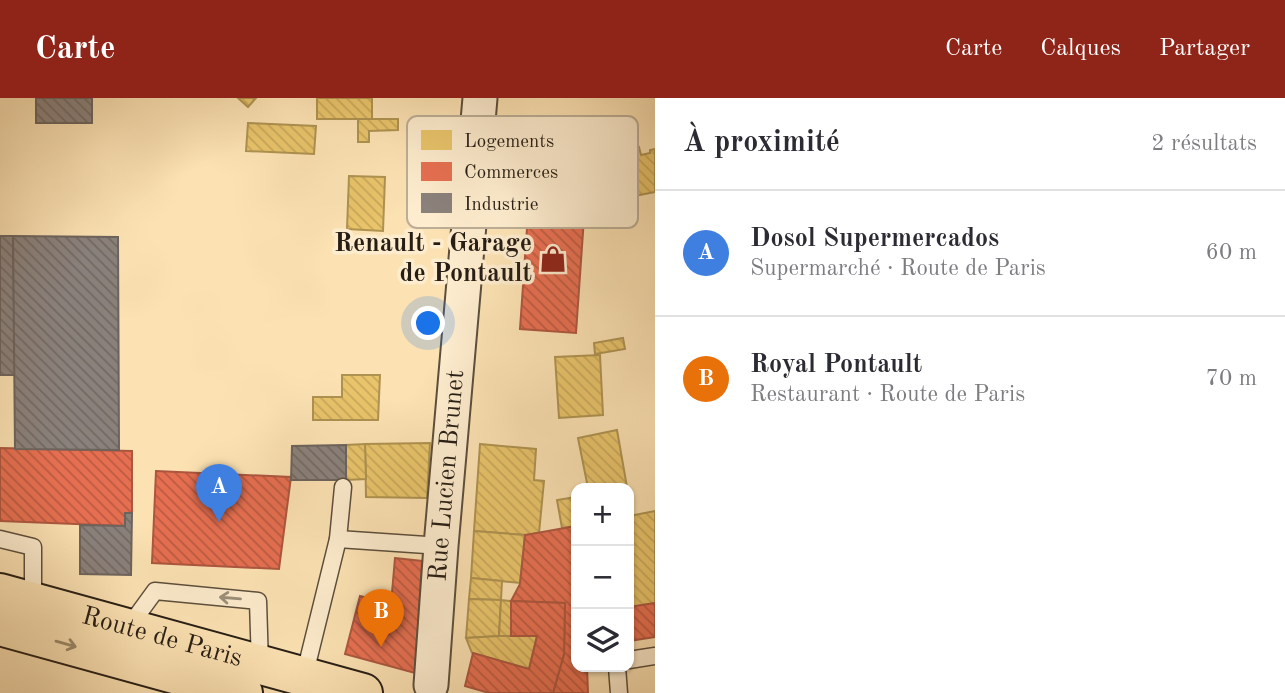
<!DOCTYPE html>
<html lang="fr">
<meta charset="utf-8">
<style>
body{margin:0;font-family:"Old Standard TT",serif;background:#f7f7f7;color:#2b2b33}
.controls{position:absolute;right:21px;bottom:21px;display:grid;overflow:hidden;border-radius:14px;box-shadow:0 2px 5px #0004}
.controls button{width:63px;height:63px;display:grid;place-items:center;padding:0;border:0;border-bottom:2px solid #e1e1e2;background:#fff;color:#2b2b33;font:35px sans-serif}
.you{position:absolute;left:429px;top:226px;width:24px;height:24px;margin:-18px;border:5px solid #fff;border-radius:50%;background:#1a73e8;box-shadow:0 0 0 10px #1a73e833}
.badge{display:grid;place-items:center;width:46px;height:46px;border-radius:50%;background:#8f2418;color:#fff;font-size:23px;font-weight:700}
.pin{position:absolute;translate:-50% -58px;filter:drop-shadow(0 2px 4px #0008)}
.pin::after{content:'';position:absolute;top:37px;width:24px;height:21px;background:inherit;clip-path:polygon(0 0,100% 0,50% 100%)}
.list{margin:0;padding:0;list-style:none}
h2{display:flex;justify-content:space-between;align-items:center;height:91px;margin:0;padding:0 28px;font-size:30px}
h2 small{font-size:23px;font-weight:400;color:#7c7c81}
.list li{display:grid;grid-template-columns:46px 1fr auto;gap:21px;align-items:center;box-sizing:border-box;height:126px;padding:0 28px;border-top:2px solid #e1e1e2}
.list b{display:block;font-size:26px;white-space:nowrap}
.list p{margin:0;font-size:23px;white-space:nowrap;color:#7c7c81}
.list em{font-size:23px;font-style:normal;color:#7c7c81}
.icon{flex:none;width:38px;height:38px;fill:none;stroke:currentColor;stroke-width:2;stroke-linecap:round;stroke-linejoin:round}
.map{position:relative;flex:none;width:655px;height:595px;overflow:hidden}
header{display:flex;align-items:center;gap:42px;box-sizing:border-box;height:98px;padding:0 35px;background:#8f2418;color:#fff}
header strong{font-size:33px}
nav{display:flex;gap:38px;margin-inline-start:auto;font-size:24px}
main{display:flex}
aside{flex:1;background:#fff}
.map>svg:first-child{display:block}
.homes{fill:url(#homes-back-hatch);stroke:#ae9250;stroke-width:2}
.shops{fill:url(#shops-back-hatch);stroke:#ad563f;stroke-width:2}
.industry{fill:url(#industry-back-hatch);stroke:#6c635d;stroke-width:2}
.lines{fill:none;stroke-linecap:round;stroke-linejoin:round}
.service-casing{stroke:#5c4e3c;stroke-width:19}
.minor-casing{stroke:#5c4e3c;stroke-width:37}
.primary-casing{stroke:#261d14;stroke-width:42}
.service{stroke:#fdecce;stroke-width:16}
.minor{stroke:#fdecce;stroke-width:33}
.primary{stroke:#fce2b3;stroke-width:38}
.oneway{stroke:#9c8f7a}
.oneway2{stroke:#9c896b}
.labels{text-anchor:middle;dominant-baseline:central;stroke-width:7;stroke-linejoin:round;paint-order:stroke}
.poi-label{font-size:26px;font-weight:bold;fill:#261d14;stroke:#fdecce;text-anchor:end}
.street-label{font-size:26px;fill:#261d14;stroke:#fdecce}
.key{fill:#fdecce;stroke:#bcae96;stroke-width:2}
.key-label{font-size:19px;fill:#261d14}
</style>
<header>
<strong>Carte</strong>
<nav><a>Carte</a><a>Calques</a><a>Partager</a></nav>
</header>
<main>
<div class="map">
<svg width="655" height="595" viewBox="0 0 655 595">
<defs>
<pattern id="homes-back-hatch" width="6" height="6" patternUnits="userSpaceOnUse" patternTransform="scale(1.75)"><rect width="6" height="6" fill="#e9c46a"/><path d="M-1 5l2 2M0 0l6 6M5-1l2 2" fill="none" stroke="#c8a85b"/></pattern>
<pattern id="shops-back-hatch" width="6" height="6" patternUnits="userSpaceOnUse" patternTransform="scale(1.75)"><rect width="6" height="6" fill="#e76f51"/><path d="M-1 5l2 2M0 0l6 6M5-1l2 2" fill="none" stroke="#bb5b42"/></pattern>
<pattern id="industry-back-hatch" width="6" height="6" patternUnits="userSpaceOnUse" patternTransform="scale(1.75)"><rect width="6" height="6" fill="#8a817c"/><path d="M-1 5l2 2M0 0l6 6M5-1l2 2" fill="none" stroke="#716964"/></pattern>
</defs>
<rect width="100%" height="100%" fill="#fce2b3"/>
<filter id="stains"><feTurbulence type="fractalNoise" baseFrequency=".00286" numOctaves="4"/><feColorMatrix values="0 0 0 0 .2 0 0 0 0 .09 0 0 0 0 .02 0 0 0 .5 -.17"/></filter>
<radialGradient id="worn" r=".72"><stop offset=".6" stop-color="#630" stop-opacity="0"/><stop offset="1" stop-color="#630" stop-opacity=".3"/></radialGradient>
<g class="homes">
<polygon points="238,0 256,0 248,9"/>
<rect x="317" y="0" width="55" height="21"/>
<polygon points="358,21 398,21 398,32 369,33 369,44 358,44"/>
<polygon points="248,25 316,28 314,56 246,53"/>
<polygon points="639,49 641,57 650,55 650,52 655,51 655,94 609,103 601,57"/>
<polygon points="349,78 385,79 383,133 347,131"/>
<polygon points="623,240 625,251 595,256 594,245"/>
<polygon points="600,257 603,317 559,320 555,259"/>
<polygon points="342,277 380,277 378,322 313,322 313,299 342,299"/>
<polygon points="617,332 627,389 588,390 578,340"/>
<polygon points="430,345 427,400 366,399 365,346"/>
<polygon points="365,346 366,381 346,382 346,347"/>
<polygon points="480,346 536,351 534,382 544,383 539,435 525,437 474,433"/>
<polygon points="576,399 576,428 562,430 557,402"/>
<polygon points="655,413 655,505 629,509 629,418"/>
<polygon points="474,433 525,437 520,485 471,480"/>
<polygon points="471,480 502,483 501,502 469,501"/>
<polygon points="469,501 501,502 499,538 466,540"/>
<polygon points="501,502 511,503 511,538 499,538"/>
<polygon points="499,538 537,538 529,571 472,555 466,540"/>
</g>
<g class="shops">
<polygon points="530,87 586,91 576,235 520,231"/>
<polygon points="0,350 132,353 132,415 125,415 125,428 0,423"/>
<polygon points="156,373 291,379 279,471 152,465"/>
<polygon points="576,428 576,569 587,569 588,595 553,595 564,556 565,505 511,503 520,486 525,437"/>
<polygon points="395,460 422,463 415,575 345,556 360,498 391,506"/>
<polygon points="511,503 565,505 564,556 553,595 489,595 465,588 473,555 529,571 537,538 511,538"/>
<polygon points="655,505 655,539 629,543 629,509"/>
</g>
<g class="industry">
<rect x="36" y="0" width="56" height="25"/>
<polygon points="0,138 13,138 15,277 0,277"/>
<polygon points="13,138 118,139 119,352 15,351"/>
<polygon points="346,347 346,382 291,382 292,348"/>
<polygon points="125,415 132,415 131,477 80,476 80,427 125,428"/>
</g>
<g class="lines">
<defs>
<g id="service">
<polyline points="0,441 33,449 33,504"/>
<polyline points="338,441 441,448"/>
<polyline points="128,530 155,493 258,503 260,567"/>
<polyline points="629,562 655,558"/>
<polyline points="617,569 619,595"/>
<polyline points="304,579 338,441 343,389"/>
</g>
<g id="minor">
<path id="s1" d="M431 587 441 448 480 0"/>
</g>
<g id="primary">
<path id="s2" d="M0 495 363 595"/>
<polyline points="0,528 243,595"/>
</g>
</defs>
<use href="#service" class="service-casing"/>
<use href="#minor" class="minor-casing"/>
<use href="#primary" class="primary-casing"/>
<use href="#service" class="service"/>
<use href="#minor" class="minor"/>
<use href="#primary" class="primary"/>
</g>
<defs><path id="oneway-shaft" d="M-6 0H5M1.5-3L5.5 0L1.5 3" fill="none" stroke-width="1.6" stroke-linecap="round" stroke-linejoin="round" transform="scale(1.75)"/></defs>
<use class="oneway" href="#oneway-shaft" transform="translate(230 500) rotate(-175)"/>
<use class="oneway2" href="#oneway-shaft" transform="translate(66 546) rotate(16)"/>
<defs>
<symbol id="shop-bare" viewBox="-9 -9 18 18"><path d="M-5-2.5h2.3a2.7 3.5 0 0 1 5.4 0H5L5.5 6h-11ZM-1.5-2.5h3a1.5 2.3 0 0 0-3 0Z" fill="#8f2418" stroke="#fdecce" stroke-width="2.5" paint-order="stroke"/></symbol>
</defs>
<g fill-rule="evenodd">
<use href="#shop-bare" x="534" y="142" width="38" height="38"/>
</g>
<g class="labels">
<g class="poi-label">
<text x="532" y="146">Renault - Garage<tspan x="532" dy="30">de Pontault</tspan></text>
</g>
<g class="street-label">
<text stroke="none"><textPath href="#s1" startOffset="210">Rue Lucien Brunet</textPath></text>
<text stroke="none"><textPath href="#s2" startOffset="168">Route de Paris</textPath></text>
</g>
</g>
<rect x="407" y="18" width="231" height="112" rx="10" class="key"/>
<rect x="421" y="32" width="31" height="20" fill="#e9c46a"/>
<rect x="421" y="64" width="31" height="19" fill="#e76f51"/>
<rect x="421" y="95" width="31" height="20" fill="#8a817c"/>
<g class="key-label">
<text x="464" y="49">Logements</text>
<text x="464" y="80">Commerces</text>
<text x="464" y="112">Industrie</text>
</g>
<rect width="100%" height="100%" filter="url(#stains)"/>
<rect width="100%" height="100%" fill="url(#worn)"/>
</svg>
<div class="controls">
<button>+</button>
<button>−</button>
<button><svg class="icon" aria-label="layers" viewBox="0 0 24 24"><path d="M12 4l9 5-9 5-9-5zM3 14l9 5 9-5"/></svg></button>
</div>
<div class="you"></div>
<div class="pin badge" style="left:219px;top:424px;background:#3f7fe0">A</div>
<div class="pin badge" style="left:381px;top:549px;background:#e8710a">B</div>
</div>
<aside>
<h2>À proximité<small>2 résultats</small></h2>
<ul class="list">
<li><span class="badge" style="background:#3f7fe0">A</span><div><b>Dosol Supermercados</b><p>Supermarché · Route de Paris</p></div><em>60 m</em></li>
<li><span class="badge" style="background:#e8710a">B</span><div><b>Royal Pontault</b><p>Restaurant · Route de Paris</p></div><em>70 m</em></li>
</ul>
</aside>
</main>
